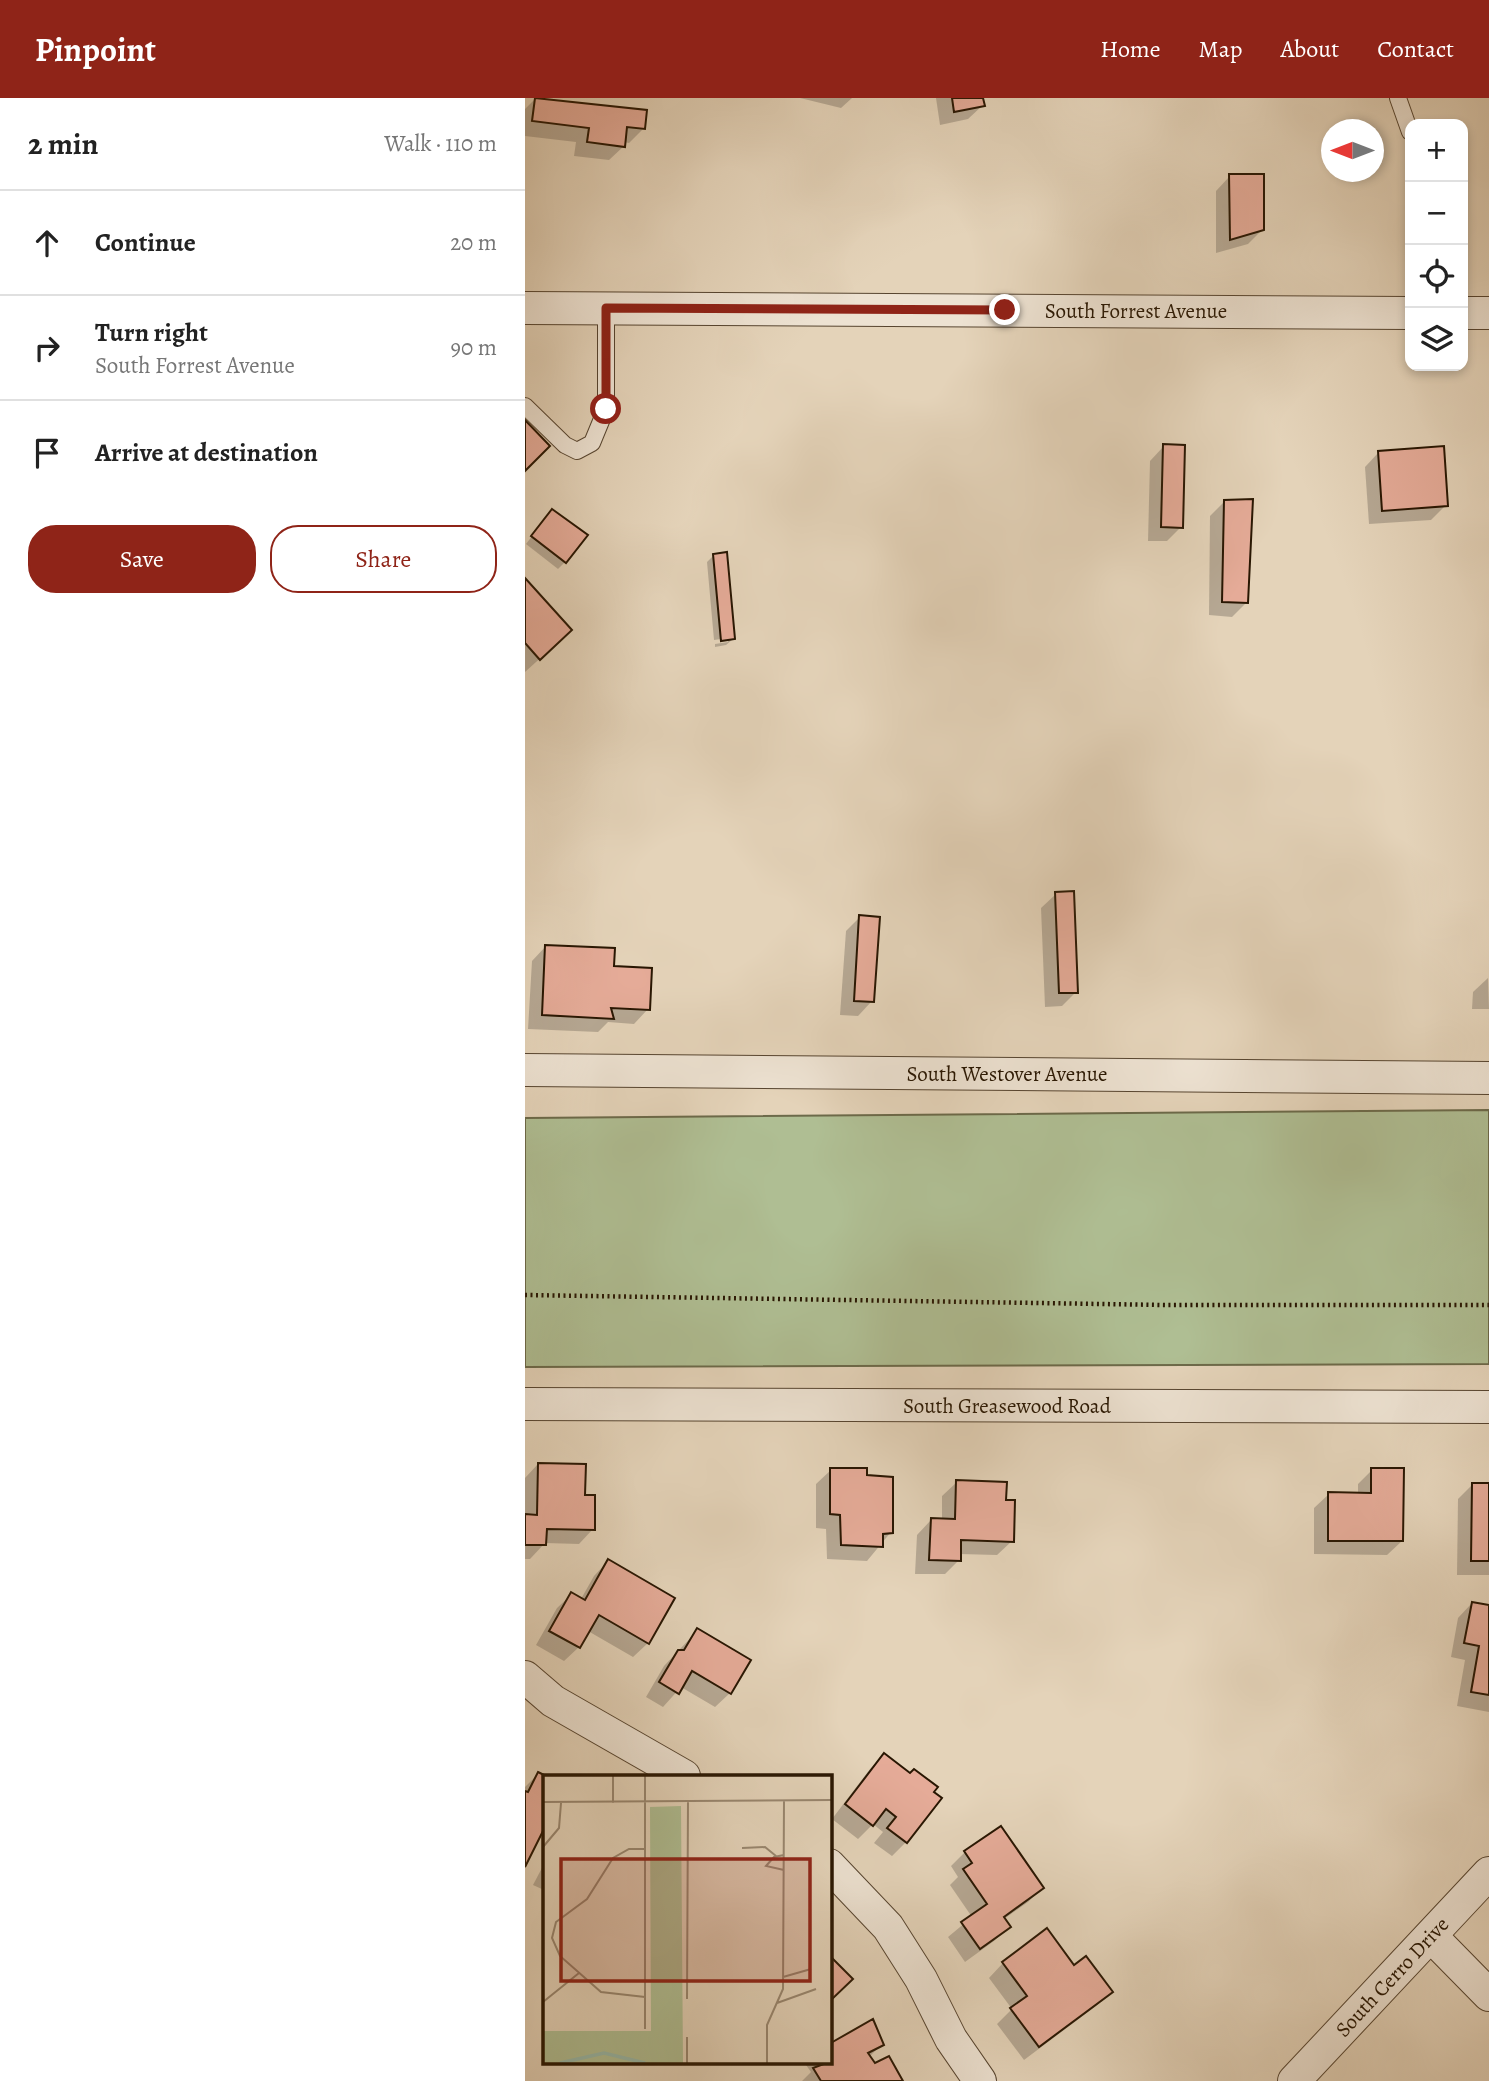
<!DOCTYPE html>
<meta charset="utf-8">
<style>
body{margin:0;font-family:Alegreya,serif;background:#f6f6f6;color:#222}
.controls{position:absolute;right:21px;top:21px;display:grid;overflow:hidden;border-radius:14px;box-shadow:0 4px 10px #0003}
.controls button{width:63px;height:63px;display:grid;place-items:center;padding:0;border:0;border-bottom:2px solid #e0e0e0;background:#fff;color:#222;font:35px sans-serif}
.compass{position:absolute;left:796px;top:21px;width:63px;height:63px;border-radius:50%;background:#fff;box-shadow:0 4px 10px #0003;rotate:270deg}
.stop{position:absolute;width:21px;height:21px;margin:-16px;border:5px solid #8f2418;border-radius:50%;background:#fff}
.stop.end{background:#8f2418;border-color:#fff;box-shadow:0 2px 7px #0008}
.list{margin:0;padding:0;list-style:none}
h2{display:flex;justify-content:space-between;align-items:center;height:91px;margin:0;padding:0 28px;font-size:30px}
h2 small{font-size:23px;font-weight:400;color:#767676}
.list li{display:grid;grid-template-columns:46px 1fr auto;gap:21px;align-items:center;box-sizing:border-box;height:105px;padding:0 28px;border-top:2px solid #e0e0e0}
.list b{display:block;font-size:26px;white-space:nowrap}
.list p{margin:0;font-size:23px;white-space:nowrap;color:#767676}
.list em{font-size:23px;font-style:normal;color:#767676}
.actions{display:flex;gap:14px;padding:21px 28px}
.actions a{flex:1;padding:16px 0;border:2px solid #8f2418;border-radius:28px;text-align:center;font-size:24px;color:#8f2418}
.actions .main{background:#8f2418;color:#fff}
.icon{flex:none;width:38px;height:38px;fill:none;stroke:currentColor;stroke-width:2;stroke-linecap:round;stroke-linejoin:round}
.map{position:relative;flex:none;width:964px;height:1983px;overflow:hidden}
header{display:flex;align-items:center;gap:42px;box-sizing:border-box;height:98px;padding:0 35px;background:#8f2418;color:#fff}
header strong{font-size:33px}
nav{display:flex;gap:38px;margin-inline-start:auto;font-size:24px}
main{display:flex}
aside{flex:1;background:#fff}
.map>svg:first-child{display:block}
.green{fill:#afbe93;stroke:#6c6a4a;stroke-width:2}
.shadow{fill:#0003}
.building{fill:#e5ab98;stroke:#281602;stroke-width:2}
.lines{fill:none;stroke-linecap:round;stroke-linejoin:round}
.service-casing{stroke:#574530;stroke-width:18}
.minor-casing{stroke:#574530;stroke-width:34}
.path{stroke:#281602;stroke-width:4.5;stroke-dasharray:2 3.5;stroke-linecap:butt}
.service{stroke:#ede2d2;stroke-width:16}
.minor{stroke:#ede2d2;stroke-width:32}
.route{stroke:#8f2418;stroke-width:9}
.labels{text-anchor:middle;dominant-baseline:central;stroke-width:5;stroke-linejoin:round;paint-order:stroke}
.street-label{font-size:21px;fill:#281602;stroke:#ede2d2}
.inset-river{fill:none;stroke:#97b9a9;stroke-width:3.5}
.inset-road{fill:none;stroke:#998770;stroke-width:2}
.view{fill:#8f2418;fill-opacity:0.15;stroke:#8f2418;stroke-width:3.5}
.inset-edge{fill:none;stroke:#281602;stroke-width:3.5}
</style>
<header>
<strong>Pinpoint</strong>
<nav><a>Home</a><a>Map</a><a>About</a><a>Contact</a></nav>
</header>
<main>
<aside>
<h2>2 min<small>Walk · 110 m</small></h2>
<ul class="list">
<li><svg class="icon" aria-label="ahead" viewBox="0 0 24 24"><path d="M12 20V5M6 11l6-6 6 6"/></svg><div><b>Continue</b></div><em>20 m</em></li>
<li><svg class="icon" aria-label="right" viewBox="0 0 24 24"><path d="M7 20v-9h11M14 6l5 5-5 5"/></svg><div><b>Turn right</b><p>South Forrest Avenue</p></div><em>90 m</em></li>
<li><svg class="icon" aria-label="arrive" viewBox="0 0 24 24"><path d="M6 21V4h12l-3 4 3 4H6"/></svg><div><b>Arrive at destination</b></div></li>
</ul>
<div class="actions"><a class="main">Save</a><a>Share</a></div>
</aside>
<div class="map">
<svg width="964" height="1983" viewBox="0 0 964 1983">
<rect width="100%" height="100%" fill="#e4d3b9"/>
<filter id="stains"><feTurbulence type="fractalNoise" baseFrequency=".00286" numOctaves="4"/><feColorMatrix values="0 0 0 0 .2 0 0 0 0 .09 0 0 0 0 .02 0 0 0 .5 -.17"/></filter>
<radialGradient id="worn" r=".72"><stop offset=".6" stop-color="#630" stop-opacity="0"/><stop offset="1" stop-color="#630" stop-opacity=".3"/></radialGradient>
<polygon class="green" points="964,1012 964,1266 0,1269 0,1020"/>
<g class="shadow">
<polygon points="11,0 120,13 118,31 104,45 99,44 99,48 84,62 49,58 51,44 0,38 0,11"/>
<polygon points="275,0 327,0 316,10"/>
<polygon points="411,0 457,0 458,7 443,21 415,27"/>
<polygon points="705,78 737,132 723,146 691,155 691,93"/>
<polygon points="639,348 656,429 642,443 623,443 625,363"/>
<polygon points="854,354 921,407 906,422 844,426 840,369"/>
<polygon points="699,404 721,505 707,519 684,517 685,418"/>
<polygon points="21,420 40,464 33,471 1,446"/>
<polygon points="189,457 208,541 201,547 190,549 190,546 203,544 203,540 189,542 182,464"/>
<polygon points="0,482 31,546 0,574"/>
<polygon points="531,796 551,894 537,908 520,909 516,810"/>
<polygon points="335,819 347,903 333,918 315,917 321,833"/>
<polygon points="21,848 87,870 123,911 109,926 83,924 73,934 3,931 7,863"/>
<polygon points="963,880 964,911 947,911 948,894"/>
<polygon points="13,1366 58,1399 68,1431 54,1446 20,1445 5,1461 0,1461 0,1380"/>
<polygon points="306,1372 341,1378 366,1434 342,1463 302,1461 301,1431 291,1430 291,1386"/>
<polygon points="847,1372 877,1443 862,1457 789,1456 789,1410 804,1396 833,1396 833,1386"/>
<polygon points="432,1384 479,1404 487,1443 472,1457 434,1456 434,1462 420,1476 390,1476 392,1437 406,1422 417,1423 417,1398"/>
<polygon points="948,1386 964,1387 964,1477 932,1477 933,1401"/>
<polygon points="83,1463 123,1545 108,1559 63,1533 54,1549 39,1563 11,1547 32,1510 47,1496 56,1501 69,1478"/>
<polygon points="947,1505 964,1508 964,1614 932,1608 940,1562 926,1559 933,1520"/>
<polygon points="172,1533 205,1595 190,1609 156,1589 138,1609 121,1599 139,1568"/>
<polygon points="359,1657 415,1701 381,1744 367,1758 349,1745 358,1734 348,1726 333,1741 307,1721 345,1671"/>
<polygon points="13,1676 19,1679 19,1734 14,1738 0,1765 0,1689"/>
<polygon points="440,1754 517,1790 503,1804 479,1821 484,1829 469,1843 440,1864 423,1839 447,1819 425,1787 433,1779 426,1768"/>
<polygon points="19,1766 19,1792 8,1787"/>
<polygon points="522,1833 549,1869 585,1894 571,1908 499,1962 472,1926 487,1911 464,1880 478,1865"/>
<polygon points="357,1946 344,1959 349,1967 376,1983 277,1983 286,1974 281,1967 285,1964 304,1964"/>
</g>
<g class="building">
<polygon points="10,0 122,12 120,31 102,29 100,49 62,44 64,30 7,23"/>
<polygon points="427,0 458,0 460,8 429,14"/>
<polygon points="704,76 739,76 739,132 705,142"/>
<polygon points="0,322 25,348 0,373"/>
<polygon points="638,346 660,347 658,430 636,429"/>
<polygon points="919,348 923,408 857,413 853,353"/>
<polygon points="728,401 723,505 697,504 699,402"/>
<polygon points="27,411 63,437 41,465 6,438"/>
<polygon points="202,454 210,541 196,543 188,456"/>
<polygon points="0,480 47,532 15,562 0,545"/>
<polygon points="549,793 553,895 534,895 530,794"/>
<polygon points="334,817 355,819 349,904 329,903"/>
<polygon points="20,847 90,850 89,868 127,870 125,912 86,910 89,921 17,917"/>
<polygon points="13,1365 61,1366 60,1397 70,1397 70,1432 22,1431 21,1447 0,1447 0,1416 12,1417"/>
<polygon points="305,1370 342,1370 342,1377 368,1379 368,1435 358,1436 358,1449 316,1447 315,1417 305,1416"/>
<polygon points="846,1370 879,1370 878,1443 803,1443 803,1394 846,1395"/>
<polygon points="431,1382 482,1384 481,1402 490,1402 489,1444 436,1442 436,1463 404,1462 406,1420 430,1421"/>
<polygon points="947,1385 964,1385 964,1463 946,1463"/>
<polygon points="83,1461 150,1500 124,1546 74,1517 55,1550 24,1533 46,1494 60,1502"/>
<polygon points="947,1504 964,1507 964,1597 946,1594 954,1548 939,1545"/>
<polygon points="172,1530 226,1562 206,1596 167,1573 154,1596 134,1584 153,1552 159,1552"/>
<polygon points="359,1655 385,1675 389,1671 413,1689 409,1694 417,1700 382,1745 362,1730 371,1719 361,1711 348,1728 320,1706"/>
<polygon points="13,1674 21,1678 19,1678 19,1731 0,1769 0,1693 3,1694"/>
<polygon points="476,1728 519,1790 479,1819 486,1829 455,1851 436,1824 462,1806 438,1771 447,1765 439,1753"/>
<polygon points="522,1830 549,1867 561,1858 588,1894 514,1949 485,1910 502,1898 477,1864"/>
<polygon points="304,1857 328,1881 304,1904"/>
<polygon points="348,1921 359,1947 343,1955 350,1965 364,1958 378,1983 296,1983 288,1970 304,1964 304,1946"/>
</g>
<g class="lines">
<defs>
<g id="service">
<polyline points="873,0 885,34"/>
<polyline points="0,308 40,347 52,353 67,345 81,311 81,210"/>
</g>
<g id="minor">
<polyline points="0,210 885,215"/>
<polyline points="938,215 964,215"/>
<polyline points="0,972 964,980"/>
<polyline points="0,1306 964,1309"/>
<polyline points="0,1579 28,1603 159,1678"/>
<polyline points="304,1767 363,1829 396,1881 426,1941 455,1983"/>
<polyline points="906,1838 964,1897"/>
<polyline points="769,1983 964,1775"/>
</g>
</defs>
<use href="#service" class="service-casing"/>
<use href="#minor" class="minor-casing"/>
<polyline class="path" points="0,1197 640,1207 964,1207"/>
<use href="#service" class="service"/>
<use href="#minor" class="minor"/>
</g>
<g class="lines">
<polyline class="route" points="81,311 81,210 480,212"/>
</g>
<g class="labels">
<g class="street-label">
<text x="611" y="213">South Forrest Avenue</text>
<text x="482" y="976">South Westover Avenue</text>
<text x="482" y="1308">South Greasewood Road</text>
<text transform="translate(867 1879) rotate(-47)">South Cerro Drive</text>
</g>
</g>
<g transform="translate(18 1677)">
<rect width="289" height="289" fill="#e4d3b9"/>
<path d="M138 31 140 288H0V256H108L107 32Z" fill="#afbe93"/>
<path class="inset-river" d="M17 288 61 278 102 288"/>
<path class="inset-road" d="M102 1V254M0 27 289 25M70 28V1M0 72 16 53 18 28M199 73 222 72 233 81M241 95 223 91 231 82 241 80M240 202 268 194M102 222 58 217 17 181 9 163 13 147 44 124 70 83 86 74H103M144 224 145 25M0 227 36 198M234 228 273 214M144 262V288M224 288V250L240 214 241 26"/>
<path class="view" d="M18 84H267V206H18Z"/>
<rect width="289" height="289" class="inset-edge"/>
</g>
<rect width="100%" height="100%" filter="url(#stains)"/>
<rect width="100%" height="100%" fill="url(#worn)"/>
</svg>
<div class="controls">
<button>+</button>
<button>−</button>
<button><svg class="icon" aria-label="locate" viewBox="0 0 24 24"><circle cx="12" cy="12" r="6"/><path d="M12 2v4M12 18v4M2 12h4M18 12h4"/></svg></button>
<button><svg class="icon" aria-label="layers" viewBox="0 0 24 24"><path d="M12 4l9 5-9 5-9-5zM3 14l9 5 9-5"/></svg></button>
</div>
<svg class="compass" viewBox="-18 -18 36 36"><path d="M0-13l5 13h-10z" fill="#e53935"/><path d="M0 13l5-13h-10z" fill="#767676"/></svg>
<div class="stop" style="left:81px;top:311px"></div>
<div class="stop end" style="left:480px;top:212px"></div>
</div>
</main>
